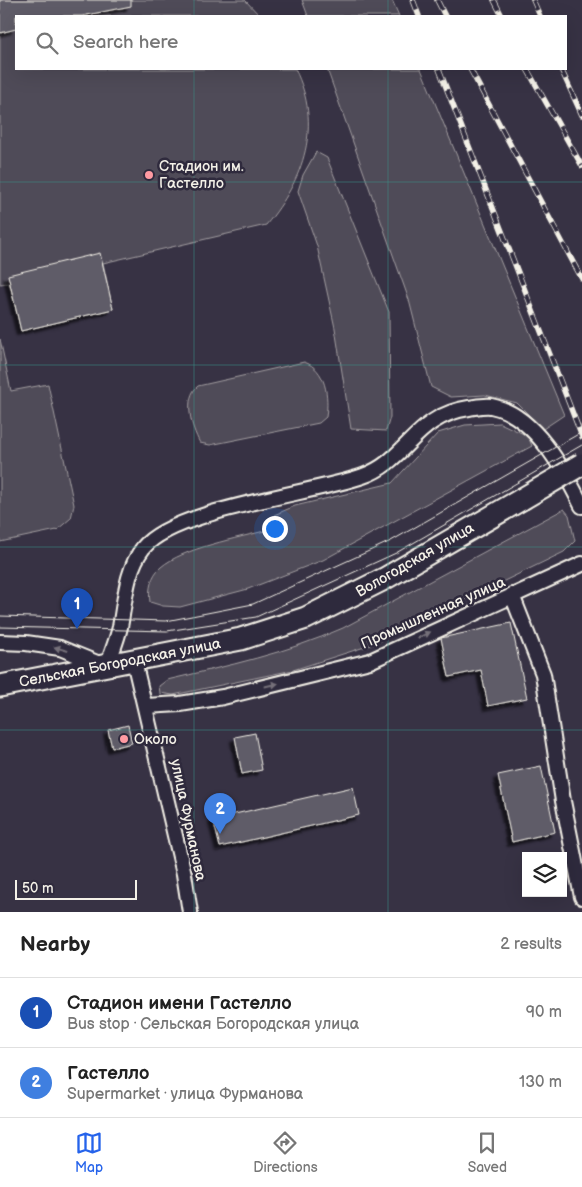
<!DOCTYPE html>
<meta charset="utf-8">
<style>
body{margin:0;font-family:"Balsamiq Sans",sans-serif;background:#f6f6f6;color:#222}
.controls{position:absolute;right:15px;bottom:15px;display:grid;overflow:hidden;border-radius:0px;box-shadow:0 5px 20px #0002}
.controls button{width:45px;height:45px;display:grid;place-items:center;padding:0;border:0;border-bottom:1px solid #e0e0e0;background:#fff;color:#222;font:25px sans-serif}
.scale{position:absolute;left:15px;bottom:12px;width:122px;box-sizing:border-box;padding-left:5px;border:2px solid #f4f1e8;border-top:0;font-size:14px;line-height:18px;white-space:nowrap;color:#f4f1e8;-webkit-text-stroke:4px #2f2a3d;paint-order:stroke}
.you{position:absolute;left:274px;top:528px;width:18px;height:18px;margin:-12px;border:4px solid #fff;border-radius:50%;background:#1a73e8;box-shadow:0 0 0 8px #1a73e833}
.badge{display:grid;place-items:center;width:32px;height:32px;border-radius:50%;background:#2563eb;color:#fff;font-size:16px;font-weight:700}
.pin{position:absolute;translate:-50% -41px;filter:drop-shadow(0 1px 2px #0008)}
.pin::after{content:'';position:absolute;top:26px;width:18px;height:15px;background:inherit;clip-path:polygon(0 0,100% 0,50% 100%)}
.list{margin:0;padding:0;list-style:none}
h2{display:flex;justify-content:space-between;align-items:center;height:65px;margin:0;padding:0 20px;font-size:21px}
h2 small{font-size:16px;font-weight:400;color:#767676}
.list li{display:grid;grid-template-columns:32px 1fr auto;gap:15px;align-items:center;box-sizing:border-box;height:70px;padding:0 20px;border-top:1px solid #e0e0e0}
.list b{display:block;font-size:19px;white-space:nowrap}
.list p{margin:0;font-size:16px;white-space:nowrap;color:#767676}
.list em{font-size:16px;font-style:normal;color:#767676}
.icon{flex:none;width:28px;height:28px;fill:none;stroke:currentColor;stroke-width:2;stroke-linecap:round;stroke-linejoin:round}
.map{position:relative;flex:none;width:582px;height:912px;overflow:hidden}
.search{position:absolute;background:#fff;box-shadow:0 5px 20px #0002;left:15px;right:15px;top:15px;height:55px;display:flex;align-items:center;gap:12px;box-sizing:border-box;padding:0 18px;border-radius:0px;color:#767676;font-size:19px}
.sheet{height:205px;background:#fff}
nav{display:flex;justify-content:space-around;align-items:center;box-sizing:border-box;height:70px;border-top:1px solid #e0e0e0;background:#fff;font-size:14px;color:#767676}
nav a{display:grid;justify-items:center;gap:2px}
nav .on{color:#2563eb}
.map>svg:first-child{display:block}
.green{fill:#504b59;stroke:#a29ea0}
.building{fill:#5f5c67;stroke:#f4f1e8;filter:url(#shadow)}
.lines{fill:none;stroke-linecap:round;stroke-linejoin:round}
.street-casing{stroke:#f4f1e8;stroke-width:18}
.primary-casing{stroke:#f4f1e8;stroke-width:25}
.street{stroke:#2f2a3d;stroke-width:14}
.primary{stroke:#2f2a3d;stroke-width:21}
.tram{stroke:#f4f1e8;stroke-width:1}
.rail-casing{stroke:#f4f1e8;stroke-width:5.5}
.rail{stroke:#2f2a3d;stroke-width:4;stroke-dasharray:11;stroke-linecap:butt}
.primary-bridge-casing{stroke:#f4f1e8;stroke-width:25;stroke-linecap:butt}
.primary-bridge{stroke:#2f2a3d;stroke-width:21}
.oneway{fill:#747079}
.grid{fill:none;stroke:#3d8f86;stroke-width:1;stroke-opacity:0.55}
.poi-dot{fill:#ff9aa2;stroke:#2f2a3d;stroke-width:2}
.labels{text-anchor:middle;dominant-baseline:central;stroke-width:5;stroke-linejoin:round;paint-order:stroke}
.poi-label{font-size:15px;fill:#f4f1e8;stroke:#2f2a3d;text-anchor:start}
.street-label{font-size:15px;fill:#f4f1e8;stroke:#2f2a3d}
</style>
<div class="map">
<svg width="582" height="912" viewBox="0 0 582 912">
<defs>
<filter id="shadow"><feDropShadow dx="-4.5" dy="4.5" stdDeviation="1" flood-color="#0009"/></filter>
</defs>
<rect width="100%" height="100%" fill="#373244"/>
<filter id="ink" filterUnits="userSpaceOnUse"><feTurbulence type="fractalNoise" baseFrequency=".02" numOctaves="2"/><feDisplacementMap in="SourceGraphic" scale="10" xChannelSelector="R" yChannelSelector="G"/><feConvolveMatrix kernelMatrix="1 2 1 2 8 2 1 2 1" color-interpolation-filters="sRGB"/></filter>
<g filter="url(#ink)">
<g class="green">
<path d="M0 0H245L260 16H16V69H295C323 125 304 179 266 225L103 263 113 309 21 331 9 283 0 284Z"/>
<polygon points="302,0 392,0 399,16 308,16"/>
<polygon points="327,69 421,69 564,415 543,429 517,403 485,395 451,397 431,387 409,300"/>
<polygon points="316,152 327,158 389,312 390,417 386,431 351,429 335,328 317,246 298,191 303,175"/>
<polygon points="0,339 11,391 48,384 74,505 71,518 57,530 0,542"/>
<path d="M304 362C326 369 329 396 326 417L319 423 210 445 200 443C191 427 183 398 198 386Z"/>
<path d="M500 423 528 436 532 446 323 560 248 589 180 607 163 606 150 602C148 590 151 575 161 567 183 548 239 538 268 530L274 515 295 506 392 483 438 433 465 425Z"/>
<path d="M564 509 569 515 575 541 564 552 374 644 293 670 173 695 160 693 159 686 167 680C227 666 287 653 343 628Z"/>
</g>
<g class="building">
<polygon points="0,0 131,0 131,6 82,16 16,16 16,29 0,33"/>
<polygon points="100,253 113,309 21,331 8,275"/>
<polygon points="511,623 527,698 488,706 481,670 449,677 441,638"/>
<polygon points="128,725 132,743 112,748 108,730"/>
<polygon points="255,733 262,770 242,774 235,737"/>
<polygon points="541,766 555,832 512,842 498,775"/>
<polygon points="353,787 359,815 220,847 213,819"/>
</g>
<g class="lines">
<defs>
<g id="street">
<polyline points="512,595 543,674 563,801 582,897"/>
<path d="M0 642 26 643 60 648 107 667C111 654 117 640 120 627 125 601 126 570 143 548 174 509 312 494 363 476 407 461 414 416 469 408 476 407 484 405 491 406 534 414 564 470 582 506"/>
<polyline points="134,661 184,874 190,912"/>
<polyline points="146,706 180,704 223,697 370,661 582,564"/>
</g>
<polyline id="primary" points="0,686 241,639 306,618 384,579 522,499"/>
</defs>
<use href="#street" class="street-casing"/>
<use href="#primary" class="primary-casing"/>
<use href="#street" class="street"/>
<use href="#primary" class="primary"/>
<g class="tram">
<polyline points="0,616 166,621 253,604 391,541 582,432"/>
<polyline points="0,627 167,631 256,617 396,553 582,445"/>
</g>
<defs>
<g id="rail">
<polyline points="413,0 419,16"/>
<polyline points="437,0 445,16"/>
<polyline points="494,0 502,16"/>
<polyline points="533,0 540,16"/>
<polyline points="439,69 582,437"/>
<polyline points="470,69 582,279"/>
<polyline points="527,69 582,166"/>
<polyline points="561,69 582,115"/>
</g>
</defs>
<use href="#rail" class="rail-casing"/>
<use href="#rail" class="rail"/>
<defs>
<polyline id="primary-bridge" points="522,499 582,464"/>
</defs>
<use href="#primary-bridge" class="primary-bridge-casing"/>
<use href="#primary-bridge" class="primary-bridge"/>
</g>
<defs><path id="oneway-solid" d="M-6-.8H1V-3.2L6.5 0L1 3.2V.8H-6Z" transform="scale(1.25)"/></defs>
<g class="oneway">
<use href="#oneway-solid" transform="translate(424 635) rotate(-25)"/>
<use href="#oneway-solid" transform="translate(61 649) rotate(-164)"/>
<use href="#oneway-solid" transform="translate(271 685) rotate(-13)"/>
</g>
</g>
<path class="grid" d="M194 0V16M388 0V16M194 69V912M388 69V912M0 182H582M0 365H582M0 547H582M0 730H582"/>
<g class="poi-dot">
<circle cx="149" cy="175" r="5"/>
<circle cx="124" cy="739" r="5"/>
</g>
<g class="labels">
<g class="poi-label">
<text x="159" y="166">Стадион им.<tspan x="159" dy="17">Гастелло</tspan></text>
<text x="134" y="739">Около</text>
</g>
<g class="street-label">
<text transform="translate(415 560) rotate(-30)">Вологодская улица</text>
<text transform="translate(433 613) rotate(-24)">Промышленная улица</text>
<text transform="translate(120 663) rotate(-11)">Сельская Богородская улица</text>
<text transform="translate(188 820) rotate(78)">улица Фурманова</text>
</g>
</g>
</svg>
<div class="controls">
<button><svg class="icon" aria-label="layers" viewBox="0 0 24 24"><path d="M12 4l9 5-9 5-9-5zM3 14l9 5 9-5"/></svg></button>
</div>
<div class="scale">50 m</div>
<div class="you"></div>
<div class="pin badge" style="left:77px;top:629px;background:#1a4fb4">1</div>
<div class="pin badge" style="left:220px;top:834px;background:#3f7fe0">2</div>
<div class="search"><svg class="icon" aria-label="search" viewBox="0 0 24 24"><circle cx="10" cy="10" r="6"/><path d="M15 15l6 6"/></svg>Search here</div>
</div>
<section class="sheet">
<h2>Nearby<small>2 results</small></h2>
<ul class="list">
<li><span class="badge" style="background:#1a4fb4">1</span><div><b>Стадион имени Гастелло</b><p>Bus stop · Сельская Богородская улица</p></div><em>90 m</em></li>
<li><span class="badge" style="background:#3f7fe0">2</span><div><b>Гастелло</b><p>Supermarket · улица Фурманова</p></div><em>130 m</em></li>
</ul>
</section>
<nav>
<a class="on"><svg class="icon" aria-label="map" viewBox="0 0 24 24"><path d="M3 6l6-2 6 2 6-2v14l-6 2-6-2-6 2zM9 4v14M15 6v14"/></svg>Map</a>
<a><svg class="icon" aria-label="directions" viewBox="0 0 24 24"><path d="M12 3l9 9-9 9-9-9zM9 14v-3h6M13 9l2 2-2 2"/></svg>Directions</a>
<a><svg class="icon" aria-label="saved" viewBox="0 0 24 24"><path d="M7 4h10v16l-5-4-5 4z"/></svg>Saved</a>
</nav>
